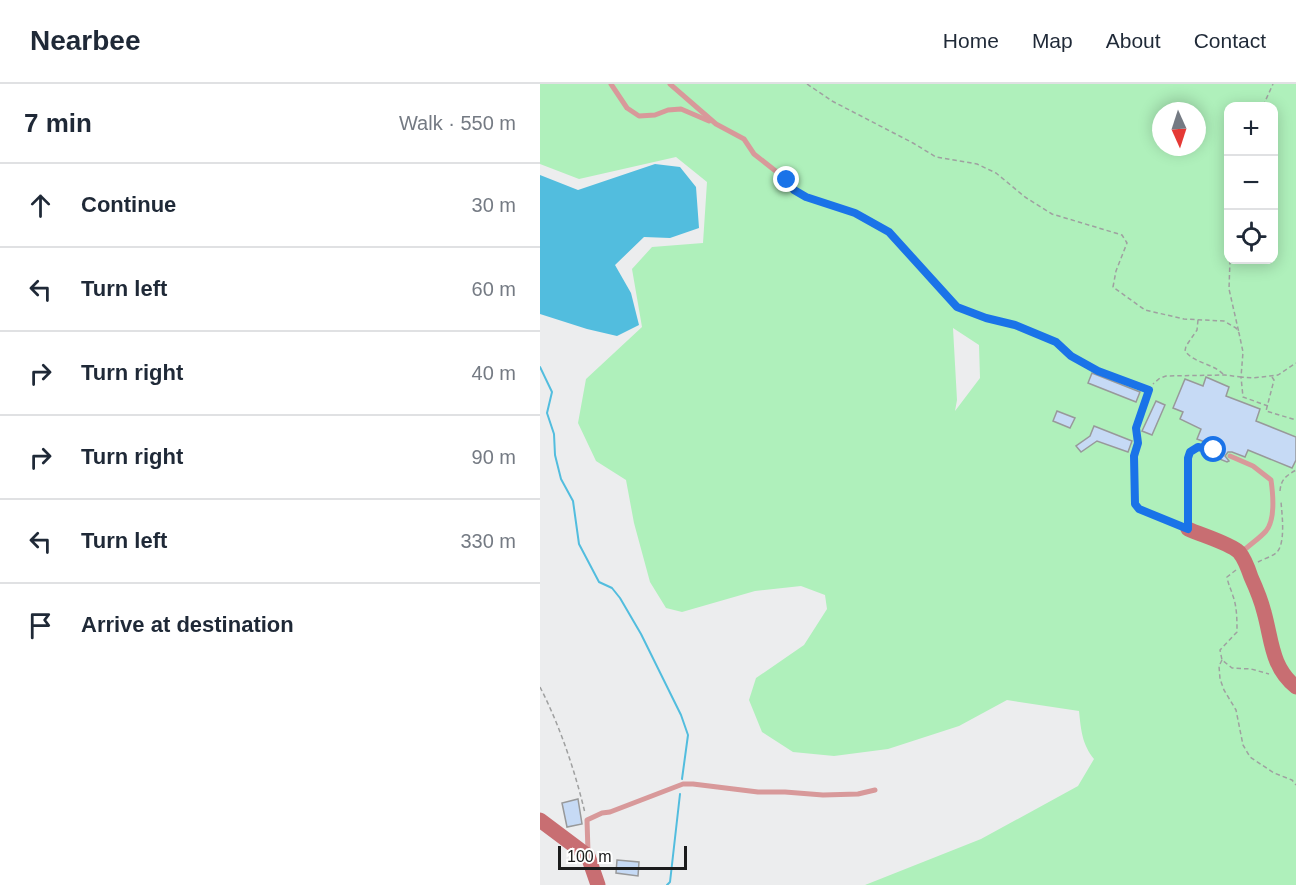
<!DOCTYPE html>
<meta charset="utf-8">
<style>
body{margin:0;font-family:Arial,sans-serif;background:#f2f2f3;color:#1f2937}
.controls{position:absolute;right:18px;top:18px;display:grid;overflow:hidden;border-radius:12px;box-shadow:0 3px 15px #0003}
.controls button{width:54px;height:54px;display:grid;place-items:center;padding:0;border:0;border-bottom:2px solid #e0e1e3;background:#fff;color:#1f2937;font:30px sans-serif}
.compass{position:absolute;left:612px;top:18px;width:54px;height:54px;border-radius:50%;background:#fff;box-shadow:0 3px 15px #0003;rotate:177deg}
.scale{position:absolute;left:18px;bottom:15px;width:129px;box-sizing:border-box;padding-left:6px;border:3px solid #1b1c1c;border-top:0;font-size:16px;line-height:21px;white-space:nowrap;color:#1b1c1c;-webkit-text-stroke:4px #fff;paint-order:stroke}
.stop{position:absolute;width:18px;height:18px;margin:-14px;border:4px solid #1a73e8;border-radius:50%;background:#fff}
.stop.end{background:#1a73e8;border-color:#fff;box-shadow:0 2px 6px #0008}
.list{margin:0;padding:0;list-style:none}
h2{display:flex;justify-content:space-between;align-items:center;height:78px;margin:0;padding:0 24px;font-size:26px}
h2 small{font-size:20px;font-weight:400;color:#747a83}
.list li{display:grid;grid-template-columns:39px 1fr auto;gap:18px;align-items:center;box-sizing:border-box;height:84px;padding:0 24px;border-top:2px solid #e0e1e3}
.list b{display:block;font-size:22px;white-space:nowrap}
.list em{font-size:20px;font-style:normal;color:#747a83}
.icon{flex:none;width:33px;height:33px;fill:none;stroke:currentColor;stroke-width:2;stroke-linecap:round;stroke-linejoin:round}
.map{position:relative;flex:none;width:756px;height:801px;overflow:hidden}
header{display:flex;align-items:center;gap:36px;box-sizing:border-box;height:84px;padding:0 30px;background:#fff;border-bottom:2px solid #e0e1e3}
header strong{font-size:28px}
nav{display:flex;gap:33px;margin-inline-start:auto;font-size:21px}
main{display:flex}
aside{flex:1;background:#fff}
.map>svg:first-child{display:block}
.green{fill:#aff0bb;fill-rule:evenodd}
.water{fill:#52bdde}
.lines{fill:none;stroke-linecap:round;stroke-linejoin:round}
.stream{stroke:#52bdde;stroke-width:2}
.building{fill:#c6daf5;stroke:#98999a;stroke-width:1.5}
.path{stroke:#9fa0a0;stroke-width:1.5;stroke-dasharray:4.5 3;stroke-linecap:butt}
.lane{stroke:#d8999a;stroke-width:5}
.secondary{stroke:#c86e72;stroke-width:15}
.route{stroke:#1a73e8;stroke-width:8}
</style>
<header>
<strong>Nearbee</strong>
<nav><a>Home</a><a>Map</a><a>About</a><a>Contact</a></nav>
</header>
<main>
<aside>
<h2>7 min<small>Walk · 550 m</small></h2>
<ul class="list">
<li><svg class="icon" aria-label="ahead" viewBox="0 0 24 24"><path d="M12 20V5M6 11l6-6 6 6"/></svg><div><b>Continue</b></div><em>30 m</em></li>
<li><svg class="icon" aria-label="left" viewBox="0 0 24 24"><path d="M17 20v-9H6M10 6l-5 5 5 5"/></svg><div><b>Turn left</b></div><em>60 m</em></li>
<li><svg class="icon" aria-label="right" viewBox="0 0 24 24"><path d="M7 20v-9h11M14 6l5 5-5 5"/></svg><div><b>Turn right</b></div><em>40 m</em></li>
<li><svg class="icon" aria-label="right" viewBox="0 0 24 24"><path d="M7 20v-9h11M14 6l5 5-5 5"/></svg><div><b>Turn right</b></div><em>90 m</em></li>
<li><svg class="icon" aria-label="left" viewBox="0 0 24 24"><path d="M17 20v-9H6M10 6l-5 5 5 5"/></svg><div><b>Turn left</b></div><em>330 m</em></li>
<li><svg class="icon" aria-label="arrive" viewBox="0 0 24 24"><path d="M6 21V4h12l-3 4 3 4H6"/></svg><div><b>Arrive at destination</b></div></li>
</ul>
</aside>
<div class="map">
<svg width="756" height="801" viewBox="0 0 756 801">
<rect width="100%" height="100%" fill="#ecedee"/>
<path class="green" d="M0 0H756V801H325L441 755 538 702 554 675C542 660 541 646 539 627L467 616 419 642 348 665 294 672 253 668 222 648 209 616 216 594 264 561 287 525 285 511 261 502 215 507 142 528 126 524 110 498 94 439 86 396 56 377 38 339 46 295 102 243 92 185 112 163 163 159 167 98 136 73 39 95 0 80ZM688 22H734V176H688ZM621 27H657V63H621ZM413 244 439 261 440 294 415 327 417 316Z"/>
<polygon class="water" points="115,80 140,83 156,103 159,144 130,154 104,153 75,181 91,209 99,241 77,252 47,245 0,230 0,91 38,106"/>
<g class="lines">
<g class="stream">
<polyline points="0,283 12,308 7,329 14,350 15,371 21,395 33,417 39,460 59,498 72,504 80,514 101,550 141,631 148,651 142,695"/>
<polyline points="127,801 130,798 140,710"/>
</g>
</g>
<g class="building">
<polygon points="552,289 600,308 596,318 548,299"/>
<polygon points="666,293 689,303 686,312 720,325 716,337 756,353 756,376 752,384 708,366 705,373 692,368 688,368 685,372 689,377 687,378 672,372 678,369 678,363 657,355 661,345 640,335 643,328 633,324 645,295 663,302"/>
<polygon points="616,317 625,321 612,351 602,347"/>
<polygon points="517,327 535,334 530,344 513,337"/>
<polygon points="554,342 592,357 588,368 557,357 541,368 536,362 550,352"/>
<polygon points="38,715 42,740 27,743 22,719"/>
<polygon points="77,776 99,778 98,792 76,789"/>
</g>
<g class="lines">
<g class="path">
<polyline points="267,0 292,17 373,59 396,73 437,80 456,89 485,113 512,130 582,151 587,159 576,187 573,203 605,226 644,235 684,237 696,244 699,249 703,268 701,293 685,291 626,292 620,294 613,300"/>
<polyline points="723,22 733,0"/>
<polyline points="690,176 689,205 699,249"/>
<path d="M658 236 657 246 646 262 645 267C655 280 673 279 684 291"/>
<polyline points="732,293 734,296 726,327 756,336"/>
<polyline points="728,322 703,313 701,293 713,294 738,291 756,279"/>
<path d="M740 407C741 395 746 392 756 386"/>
<path d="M718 478C723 475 731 473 736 469 746 461 742 430 741 418"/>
<path d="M696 486 687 493C688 500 691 505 693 512 697 523 697 536 697 548L680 566 682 576 692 584 711 585 729 590"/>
<polyline points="682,576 679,582 680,595 684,606 696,626 703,661 710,673 734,689 752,696 756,701"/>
<path d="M0 603C20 642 35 687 45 729"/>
</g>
<g class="lane">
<polyline points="71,0 87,24 99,32 115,31 128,26 141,25 169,37"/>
<polyline points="130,0 176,40 204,55 214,70 247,96 253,106 266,113 315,129 349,148 417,223 446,234 475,241 516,258 531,272 558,287 609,306 596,344 598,359 594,372 595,420 599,425 648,445 648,374 650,368 658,362 674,366"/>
<path d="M690 372 713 382 731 396C733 410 736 435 726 447 719 455 709 461 701 469"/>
<polyline points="48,768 47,736 62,729 70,728 143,700 153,700 218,708 245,708 283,711 318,710 335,706"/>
</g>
<g class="secondary">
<path d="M648 445C661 451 689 459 699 468 705 475 708 484 711 493 716 504 721 516 724 528 732 556 731 583 756 603"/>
<polyline points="0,736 48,772 58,801"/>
</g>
</g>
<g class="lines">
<polyline class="route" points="247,96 254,106 266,113 315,129 349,148 417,223 446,234 475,241 516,258 531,272 558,287 609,306 596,344 598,359 594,372 595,420 599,425 648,445 648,374 650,368 658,363 674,366"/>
</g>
</svg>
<div class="controls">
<button>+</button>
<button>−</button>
<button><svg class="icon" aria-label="locate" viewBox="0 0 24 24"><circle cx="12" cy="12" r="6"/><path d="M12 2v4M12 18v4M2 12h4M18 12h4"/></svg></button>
</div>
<svg class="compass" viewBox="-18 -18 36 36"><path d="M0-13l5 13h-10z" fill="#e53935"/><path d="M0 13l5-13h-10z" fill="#747a83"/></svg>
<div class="scale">100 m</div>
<div class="stop" style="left:674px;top:366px"></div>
<div class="stop end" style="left:247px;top:96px"></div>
</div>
</main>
